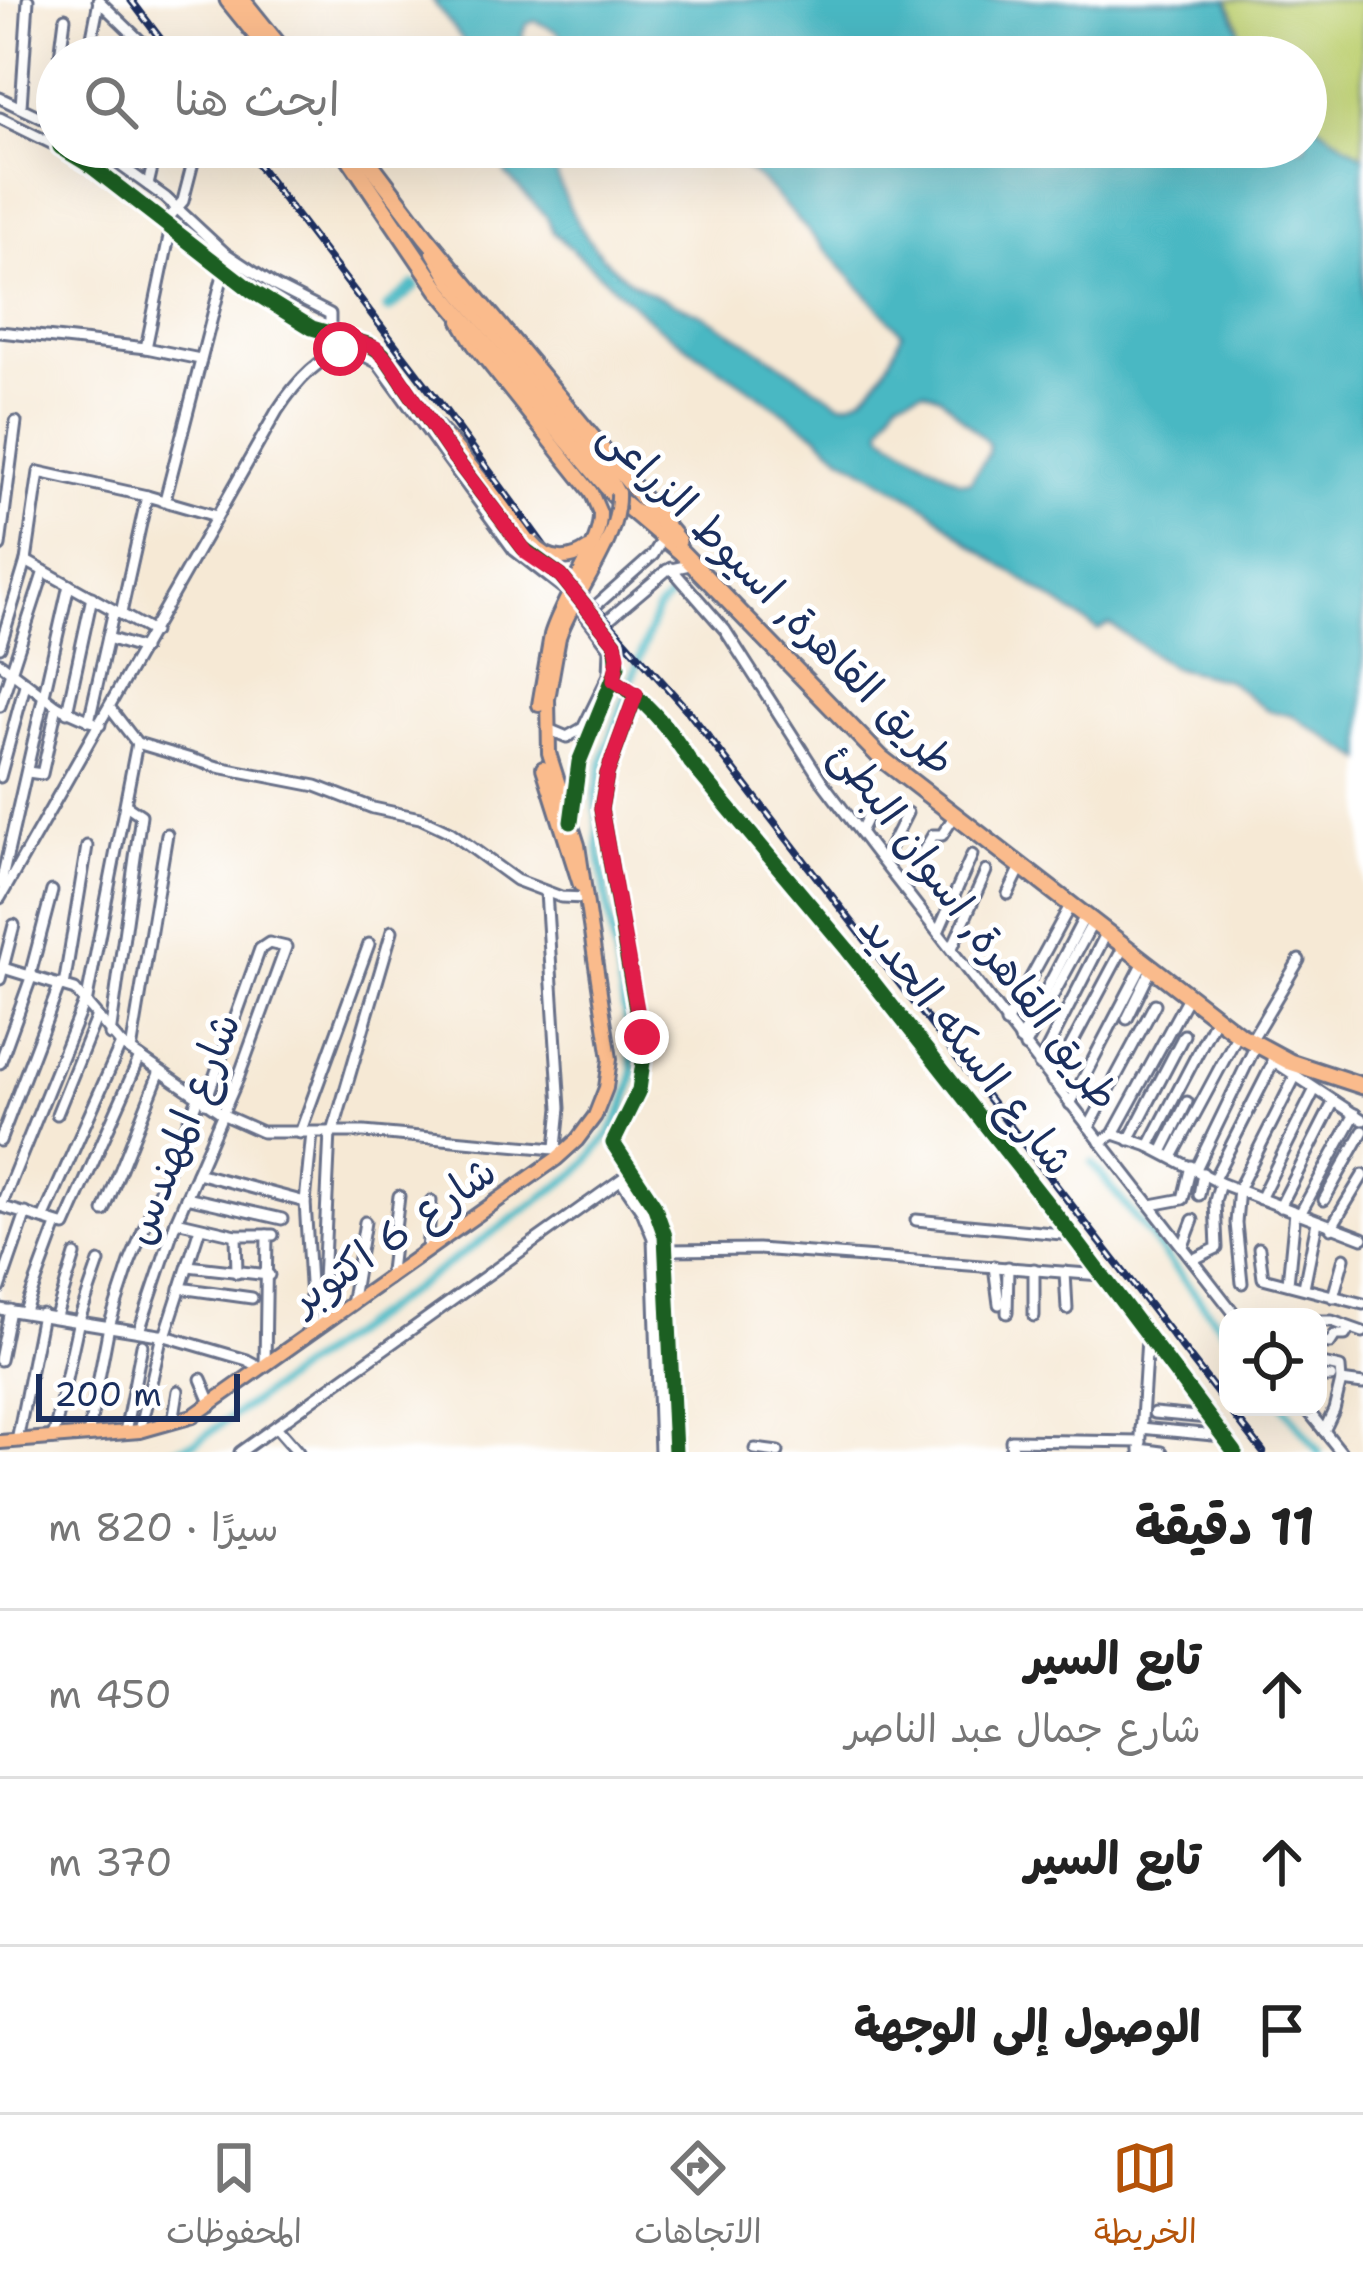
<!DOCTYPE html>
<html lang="ar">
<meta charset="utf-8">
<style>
body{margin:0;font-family:"Shantell Sans","Playpen Sans Arabic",sans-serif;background:#f6f6f6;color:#222;direction:rtl}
.controls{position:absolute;right:36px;bottom:36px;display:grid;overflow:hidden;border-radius:24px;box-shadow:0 12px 48px #0002}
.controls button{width:108px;height:108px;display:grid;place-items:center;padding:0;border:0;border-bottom:3px solid #e0e0e0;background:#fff;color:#222;font:60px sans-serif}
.scale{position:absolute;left:36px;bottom:30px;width:204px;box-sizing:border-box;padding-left:12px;border:6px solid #1b2f5e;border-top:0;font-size:33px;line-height:42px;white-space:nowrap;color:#1b2f5e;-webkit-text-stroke:9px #fff;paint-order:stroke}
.stop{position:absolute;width:36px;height:36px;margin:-27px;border:9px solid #e11d48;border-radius:50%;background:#fff}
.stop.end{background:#e11d48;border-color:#fff;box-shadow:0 3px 12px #0008}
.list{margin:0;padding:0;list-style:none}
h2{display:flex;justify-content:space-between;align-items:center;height:156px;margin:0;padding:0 48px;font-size:51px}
h2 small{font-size:39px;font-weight:400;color:#767676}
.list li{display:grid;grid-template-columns:78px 1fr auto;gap:36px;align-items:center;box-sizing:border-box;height:168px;padding:0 48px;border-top:3px solid #e0e0e0}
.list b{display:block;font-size:45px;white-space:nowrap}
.list p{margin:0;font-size:39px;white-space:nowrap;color:#767676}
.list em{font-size:39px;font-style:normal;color:#767676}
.icon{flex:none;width:66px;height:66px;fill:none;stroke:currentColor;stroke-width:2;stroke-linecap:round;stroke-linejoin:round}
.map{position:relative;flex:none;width:1363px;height:1452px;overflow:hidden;direction:ltr}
.search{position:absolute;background:#fff;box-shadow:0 12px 48px #0002;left:36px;right:36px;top:36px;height:132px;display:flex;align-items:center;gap:30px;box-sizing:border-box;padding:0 42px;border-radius:66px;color:#767676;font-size:45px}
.sheet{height:660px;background:#fff}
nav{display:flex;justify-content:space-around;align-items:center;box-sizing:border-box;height:168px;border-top:3px solid #e0e0e0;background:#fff;font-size:33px;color:#767676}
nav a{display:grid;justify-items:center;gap:6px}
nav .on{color:#b45309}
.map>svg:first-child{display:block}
.green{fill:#bfd174;stroke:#6d8069;stroke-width:3}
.water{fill:#4ab8c3;stroke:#327490;stroke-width:3;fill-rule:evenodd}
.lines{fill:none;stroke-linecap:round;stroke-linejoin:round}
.canal{stroke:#4ab8c3;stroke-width:8}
.river{stroke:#4ab8c3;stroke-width:12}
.minor-casing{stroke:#687088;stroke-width:15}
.major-casing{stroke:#687088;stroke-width:18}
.highway-casing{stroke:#687088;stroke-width:21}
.minor{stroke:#fff;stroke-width:9}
.major{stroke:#fabb8c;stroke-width:12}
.highway{stroke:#fabb8c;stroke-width:15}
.rail-casing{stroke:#1b2f5e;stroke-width:8}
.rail{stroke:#fff;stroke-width:3;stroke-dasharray:9;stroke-linecap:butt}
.major-bridge-casing{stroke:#687088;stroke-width:18;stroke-linecap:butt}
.major-bridge{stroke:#fabb8c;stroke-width:12}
.cycleway-casing{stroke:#fff;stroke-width:22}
.cycleway{stroke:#1b5e20;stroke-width:15}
.route{stroke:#e11d48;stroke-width:15}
.labels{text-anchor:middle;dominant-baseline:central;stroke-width:10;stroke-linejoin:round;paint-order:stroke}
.street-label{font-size:42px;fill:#1b2f5e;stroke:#fff}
</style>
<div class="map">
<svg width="1363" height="1452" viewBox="0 0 1363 1452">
<rect width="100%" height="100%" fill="#fff"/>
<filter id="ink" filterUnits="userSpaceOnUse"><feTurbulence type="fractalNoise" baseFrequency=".00833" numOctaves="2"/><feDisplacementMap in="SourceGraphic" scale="24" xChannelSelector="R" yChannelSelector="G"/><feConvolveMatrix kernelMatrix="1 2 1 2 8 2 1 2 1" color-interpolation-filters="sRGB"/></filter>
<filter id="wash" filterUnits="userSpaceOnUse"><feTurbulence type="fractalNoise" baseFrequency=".004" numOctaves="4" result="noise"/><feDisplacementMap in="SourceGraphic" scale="48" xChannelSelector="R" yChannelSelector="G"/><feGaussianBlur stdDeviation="2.7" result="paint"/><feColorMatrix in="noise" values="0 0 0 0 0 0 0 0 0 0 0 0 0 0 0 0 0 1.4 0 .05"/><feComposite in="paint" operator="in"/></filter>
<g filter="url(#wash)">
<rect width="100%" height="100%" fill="#f6e9d5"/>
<polygon class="green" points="1227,0 1363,0 1363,156 1306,118 1306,57 1229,57 1239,25"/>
<g class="water">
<polygon points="432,0 1227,0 1240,33 1230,47 1229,57 574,57 558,32 535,21 527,24 522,34 528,57 476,57"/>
<path d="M1306 118 1363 156V760L1293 716 1267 710 1227 680 1171 667 1110 624 1098 630 973 546 930 509 840 455 816 434 656 325 553 232 547 217 505 173 520 147H550C561 205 592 261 645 290 667 302 691 308 713 321 756 346 797 376 839 402 869 408 893 357 902 333L764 183 718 147H1306ZM924 390 940 396 989 444 988 454 970 482 959 481 883 434 882 427 898 398Z"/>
</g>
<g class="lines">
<g class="canal">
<polyline points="1092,1163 1228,1336"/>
<polyline points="1284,1407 1319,1452"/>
<path d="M169 1452 196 1442 577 1173C603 1144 634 1107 633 1066L599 850 596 794 605 753 657 610 671 596"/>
</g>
<polyline class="river" points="388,308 414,286"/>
</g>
</g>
<g filter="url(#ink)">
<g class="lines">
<defs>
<g id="minor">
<polyline points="98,0 157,57"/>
<polyline points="60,57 65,18"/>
<polyline points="88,57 99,1"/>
<polyline points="0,98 57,125"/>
<polyline points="21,107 28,0"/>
<polyline points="0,118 57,146"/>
<polyline points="53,122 57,87"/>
<polyline points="60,147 91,166 267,301 312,328 376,348 389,361 421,411"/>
<polyline points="95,147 166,198 225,253 275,286 330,314 330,335"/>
<polyline points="148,185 157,147"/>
<polyline points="165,222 183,201 197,147"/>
<polyline points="0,332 146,348 200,359"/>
<polyline points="146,348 171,227"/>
<polyline points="350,348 378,363 514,550 568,592 610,648 609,675 583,728 567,737 548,729"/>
<polyline points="434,430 527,553 561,576 615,643 618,666 579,762 572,816"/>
<polyline points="165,500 224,271"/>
<polyline points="0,546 16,422"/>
<polyline points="26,561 153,632"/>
<polyline points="671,568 725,630 823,783 872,848 1237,1317"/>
<polyline points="591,610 653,555 663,538"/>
<polyline points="121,613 147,496"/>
<polyline points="603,624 667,570 694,564"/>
<polyline points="108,638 143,649"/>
<polyline points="0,647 26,561 39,472 147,496 216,516"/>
<polyline points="0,663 57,706 100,725"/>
<path d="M614 680C647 701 671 730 691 763L847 949 1072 1235 1235 1452"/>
<polyline points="636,695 607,774 601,809 644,1055 639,1090 613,1143 654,1205 665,1236 675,1452"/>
<polyline points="0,706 44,571"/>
<polyline points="67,712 92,597"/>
<polyline points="89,721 114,610"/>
<polyline points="137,743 218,767 316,786 373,808 420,818 450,832 516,880 561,897 585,898"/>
<polyline points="28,772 42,774 57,706"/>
<polyline points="0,777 25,685"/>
<polyline points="860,832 873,806"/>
<polyline points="883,861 907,813"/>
<polyline points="914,867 933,835 942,835 954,817"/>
<polyline points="1,883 69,585"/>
<polyline points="546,892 560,1108 556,1147"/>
<polyline points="1008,894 1021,867"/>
<path d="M0 898 277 411C297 380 320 356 356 343"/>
<polyline points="939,930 972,855"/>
<polyline points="952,948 986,871"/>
<polyline points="0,967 75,990 121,1044 226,1116 262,1132 364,1132 566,1150"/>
<polyline points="30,975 52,891"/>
<polyline points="0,979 14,925"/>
<polyline points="64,986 87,846"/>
<polyline points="86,1004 137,743 110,708"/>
<polyline points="1127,1019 1152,968"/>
<polyline points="1006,1023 1071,904"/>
<polyline points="1255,1034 1299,960"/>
<polyline points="110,1035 141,815 126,805"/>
<polyline points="1020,1040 1085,916"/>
<polyline points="1025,1047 1093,922"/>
<polyline points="131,1051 167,834"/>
<polyline points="1272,1060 1363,1120"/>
<polyline points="0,1063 32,975"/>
<polyline points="1039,1065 1107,932"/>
<polyline points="1052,1081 1124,946"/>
<polyline points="1070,1104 1144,962"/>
<polyline points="57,1114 96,1018"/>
<polyline points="1089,1127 1155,1004"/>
<polyline points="333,1132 392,931"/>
<polyline points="300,1133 369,944"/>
<polyline points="312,1133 305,1202 313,1332"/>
<polyline points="1113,1134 1188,997"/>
<polyline points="1129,1140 1184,1035"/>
<polyline points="0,1141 60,984"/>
<polyline points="1100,1142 1114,1134 1149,1146 1220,1183 1363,1238"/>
<polyline points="1149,1146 1216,1018"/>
<polyline points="1162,1152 1187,1102"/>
<polyline points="1172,1157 1238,1034"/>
<polyline points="1196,1169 1256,1045"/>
<polyline points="197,1173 305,1202"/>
<polyline points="1214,1179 1274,1061"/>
<polyline points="621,1180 642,1211 653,1238 660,1452"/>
<polyline points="1199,1195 1203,1173"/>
<polyline points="186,1197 282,1219"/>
<polyline points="1260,1199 1315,1089"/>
<polyline points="1324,1200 1363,1131"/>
<polyline points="1151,1205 1183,1199 1191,1166"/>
<polyline points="0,1206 65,1226 140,1057"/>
<polyline points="1,1206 84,1002"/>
<polyline points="1280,1207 1334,1101"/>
<polyline points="104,1211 160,1071"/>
<polyline points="1300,1214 1355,1114"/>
<polyline points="43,1219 121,1044"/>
<polyline points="916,1220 1072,1235"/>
<polyline points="176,1221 236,1235 273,1235"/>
<polyline points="1331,1228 1363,1175"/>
<polyline points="236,1235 237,1273"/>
<polyline points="1183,1246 1193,1220"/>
<polyline points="1259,1248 1263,1278 1363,1304"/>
<polyline points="427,1250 431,1201"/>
<polyline points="667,1250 758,1249 1101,1275"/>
<polyline points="1194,1259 1217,1248 1215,1201 1220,1183"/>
<polyline points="188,1266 269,1275"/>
<polyline points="994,1266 999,1304"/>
<polyline points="1065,1272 1067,1309"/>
<polyline points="389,1279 399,1196"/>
<polyline points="1242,1283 1236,1223 1239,1188 1295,1077"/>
<polyline points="1288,1283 1295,1212"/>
<polyline points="1304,1287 1317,1222"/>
<polyline points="0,1288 26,1213"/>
<polyline points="180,1288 252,1298"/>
<polyline points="1333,1297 1344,1258"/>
<polyline points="351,1305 365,1222"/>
<polyline points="0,1309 165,1336 247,1360 262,1368"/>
<polyline points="25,1311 57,1225"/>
<polyline points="1007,1313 1008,1267"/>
<polyline points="1300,1314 1301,1317"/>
<polyline points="56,1316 75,1255"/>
<polyline points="1034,1316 1034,1269"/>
<polyline points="1318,1321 1332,1321 1363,1332"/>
<polyline points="321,1325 330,1132"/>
<polyline points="139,1331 176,1221 239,1076 286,947 269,943 260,949 205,1103"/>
<polyline points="165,1336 200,1228"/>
<polyline points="1318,1341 1330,1343 1335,1335 1345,1335 1349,1328"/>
<polyline points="0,1360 10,1310"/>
<polyline points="1318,1363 1340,1368 1341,1381"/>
<polyline points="265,1366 267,1235"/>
<polyline points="1318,1377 1331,1377"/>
<polyline points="201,1379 212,1405"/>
<polyline points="1305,1407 1341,1452"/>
<polyline points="1154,1413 1208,1418"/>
<polyline points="173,1422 178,1391"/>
<polyline points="277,1428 298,1452"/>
<polyline points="1141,1428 1223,1436"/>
<polyline points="140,1431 162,1335"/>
<polyline points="1324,1431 1334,1410 1341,1381 1363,1384"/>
<polyline points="125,1432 142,1345"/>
<polyline points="88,1436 109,1326 130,1262 198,1098"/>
<polyline points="53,1439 79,1320 99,1262"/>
<polyline points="17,1441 42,1314"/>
<polyline points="755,1449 778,1452"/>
<polyline points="1140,1449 1162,1452"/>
<polyline points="240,1452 630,1173"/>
<polyline points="1012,1452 1011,1440 1141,1442"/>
<polyline points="1140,1452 1147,1338"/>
</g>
<g id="major">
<polyline points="433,252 450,282 602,463 618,493"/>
<polyline points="460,321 474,345 591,492 600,513"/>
<polyline points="419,409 450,440 532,542"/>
<polyline points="539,705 551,635"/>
<polyline points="543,768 580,885"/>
<polyline points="0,1442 140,1431 193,1416 556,1159 577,1140 595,1116 606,1088 610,1059 578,845 549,753 548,699 559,637"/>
</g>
<g id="highway">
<polyline points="228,0 274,57"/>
<polyline points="242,0 288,57"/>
<polyline points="342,147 439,290 614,495 681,552 881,758 1238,1034 1290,1062 1363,1086"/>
<polyline points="358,147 426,237 678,541"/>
</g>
</defs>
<use href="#minor" class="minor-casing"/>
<use href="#major" class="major-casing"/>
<use href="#highway" class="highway-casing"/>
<use href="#minor" class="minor"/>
<use href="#major" class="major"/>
<use href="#highway" class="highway"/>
<defs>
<g id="rail">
<polyline points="131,0 174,57"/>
<polyline points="244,147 438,401 558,565 688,711 1263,1452"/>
</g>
</defs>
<use href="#rail" class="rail-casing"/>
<use href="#rail" class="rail"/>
<defs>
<g id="major-bridge">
<path d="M532 542C548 561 568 563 588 549"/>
<path d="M551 635C562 597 602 546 600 513"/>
<path d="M559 637C576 589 620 542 618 493"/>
</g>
</defs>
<use href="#major-bridge" class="major-bridge-casing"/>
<use href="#major-bridge" class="major-bridge"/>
<defs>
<g id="cycleway">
<polyline points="60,147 91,166 252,291 312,328 368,344 383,354 453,456 523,548 561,576 615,643 618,666 579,762 571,822"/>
<path d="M614 680C647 701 671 730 691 763L847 949 1072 1235 1235 1452"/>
<polyline points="636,695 607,774 601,809 644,1055 639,1090 613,1143 654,1205 665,1236 675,1452"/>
</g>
</defs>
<use href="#cycleway" class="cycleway-casing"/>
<use href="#cycleway" class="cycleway"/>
</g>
</g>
<g class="lines" filter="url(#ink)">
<polyline class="route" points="340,349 360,342 376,348 389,362 453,456 527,553 561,576 615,643 618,656 614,680 636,694 607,774 601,809 642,1037"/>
</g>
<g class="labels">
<g class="street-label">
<text transform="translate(778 597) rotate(45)">طريق القاهرة, اسيوط الزراعى</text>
<text transform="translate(976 925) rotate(53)">طريق القاهرة, اسوان البطئ</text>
<text transform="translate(967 1044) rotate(52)">شارع السكه الحديد</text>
<text transform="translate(181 1128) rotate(-68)">شارع المهندس</text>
<text transform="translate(393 1234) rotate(-35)">شارع 6 اكتوبر</text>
</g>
</g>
</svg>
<div class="controls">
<button><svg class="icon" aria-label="locate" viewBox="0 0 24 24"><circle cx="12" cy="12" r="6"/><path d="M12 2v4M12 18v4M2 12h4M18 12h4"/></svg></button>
</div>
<div class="scale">200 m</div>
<div class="stop" style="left:340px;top:349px"></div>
<div class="stop end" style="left:642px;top:1037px"></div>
<div class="search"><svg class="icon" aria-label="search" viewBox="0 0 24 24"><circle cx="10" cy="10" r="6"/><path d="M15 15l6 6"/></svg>ابحث هنا</div>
</div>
<section class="sheet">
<h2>11 دقيقة<small>سيرًا · 820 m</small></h2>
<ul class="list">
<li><svg class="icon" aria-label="ahead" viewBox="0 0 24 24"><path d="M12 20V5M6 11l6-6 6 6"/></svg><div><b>تابع السير</b><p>شارع جمال عبد الناصر</p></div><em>450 m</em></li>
<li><svg class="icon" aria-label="ahead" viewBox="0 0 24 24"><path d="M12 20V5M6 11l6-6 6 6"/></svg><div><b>تابع السير</b></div><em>370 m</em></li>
<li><svg class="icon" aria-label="arrive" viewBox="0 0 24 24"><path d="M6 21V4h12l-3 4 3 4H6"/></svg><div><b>الوصول إلى الوجهة</b></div></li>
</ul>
</section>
<nav>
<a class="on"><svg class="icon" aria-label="map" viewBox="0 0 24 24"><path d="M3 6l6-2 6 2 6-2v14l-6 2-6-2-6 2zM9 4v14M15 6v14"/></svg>الخريطة</a>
<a><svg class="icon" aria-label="directions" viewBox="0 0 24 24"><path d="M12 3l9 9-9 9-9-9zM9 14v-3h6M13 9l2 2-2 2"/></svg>الاتجاهات</a>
<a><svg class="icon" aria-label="saved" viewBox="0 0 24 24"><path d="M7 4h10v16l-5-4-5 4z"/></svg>المحفوظات</a>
</nav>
